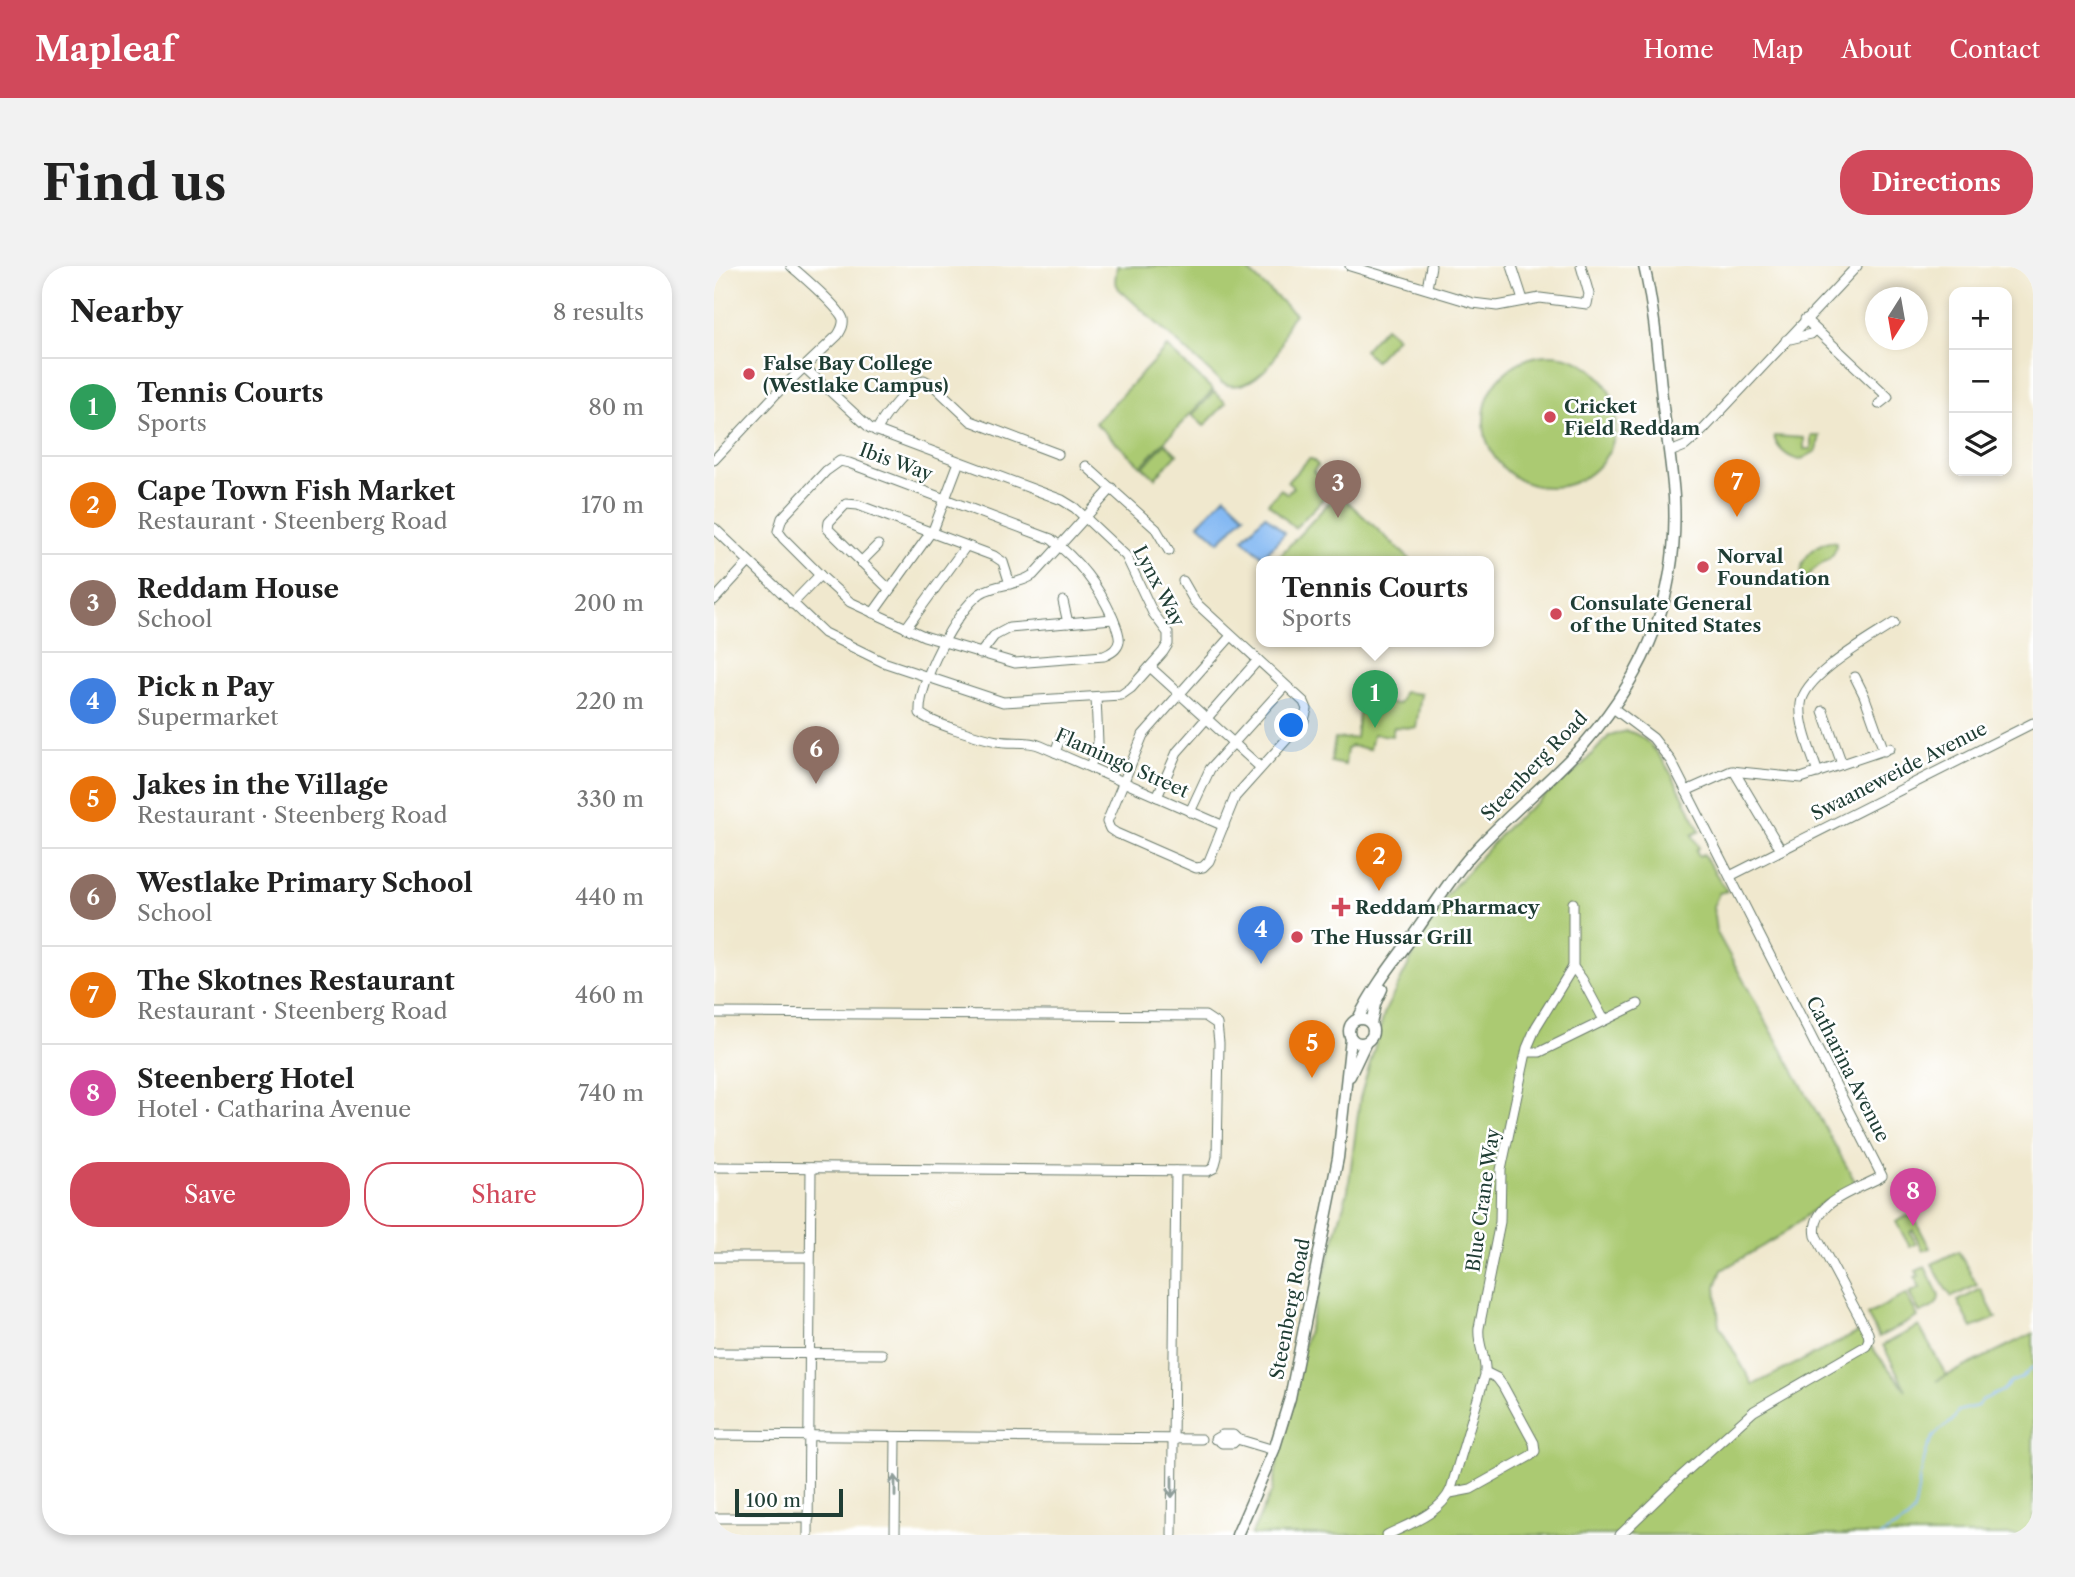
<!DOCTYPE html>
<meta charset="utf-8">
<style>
body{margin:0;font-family:"Libre Caslon Text",serif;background:#f2f2f2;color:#222}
.controls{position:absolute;right:21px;top:21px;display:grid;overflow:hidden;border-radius:14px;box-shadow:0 4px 10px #0003}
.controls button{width:63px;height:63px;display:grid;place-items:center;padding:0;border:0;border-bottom:2px solid #e0e0e0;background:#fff;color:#222;font:35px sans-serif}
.compass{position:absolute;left:1151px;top:21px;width:63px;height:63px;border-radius:50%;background:#fff;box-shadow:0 4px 10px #0003;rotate:191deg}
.scale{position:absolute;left:21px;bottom:18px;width:108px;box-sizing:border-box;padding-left:7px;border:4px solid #1f3d34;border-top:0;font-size:19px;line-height:24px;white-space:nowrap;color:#1f3d34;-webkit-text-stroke:5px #fff;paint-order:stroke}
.you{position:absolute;left:578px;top:460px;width:24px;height:24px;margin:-18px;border:5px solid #fff;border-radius:50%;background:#1a73e8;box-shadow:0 0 0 10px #1a73e833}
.badge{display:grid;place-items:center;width:46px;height:46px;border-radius:50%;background:#d1495b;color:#fff;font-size:23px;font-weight:700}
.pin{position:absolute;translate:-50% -58px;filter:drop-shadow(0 2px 4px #0008)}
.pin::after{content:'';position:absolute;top:37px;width:24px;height:21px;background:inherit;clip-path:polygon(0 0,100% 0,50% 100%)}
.popup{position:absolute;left:542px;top:290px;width:238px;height:91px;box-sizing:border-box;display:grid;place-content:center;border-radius:14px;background:#fff;filter:drop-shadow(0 2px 5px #0005);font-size:23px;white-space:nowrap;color:#767676}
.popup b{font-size:26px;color:#222}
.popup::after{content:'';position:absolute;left:50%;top:100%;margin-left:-14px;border:14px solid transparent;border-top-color:#fff}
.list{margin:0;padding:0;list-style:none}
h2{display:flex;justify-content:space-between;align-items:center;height:91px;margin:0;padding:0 28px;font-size:30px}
h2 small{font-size:23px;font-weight:400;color:#767676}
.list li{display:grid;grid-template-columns:46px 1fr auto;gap:21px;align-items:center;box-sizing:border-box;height:98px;padding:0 28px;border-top:2px solid #e0e0e0}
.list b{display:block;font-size:26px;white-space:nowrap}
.list p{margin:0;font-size:23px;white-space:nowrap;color:#767676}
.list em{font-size:23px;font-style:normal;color:#767676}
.actions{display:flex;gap:14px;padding:21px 28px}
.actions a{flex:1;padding:16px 0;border:2px solid #d1495b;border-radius:28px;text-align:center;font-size:24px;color:#d1495b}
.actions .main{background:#d1495b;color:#fff}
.icon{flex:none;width:38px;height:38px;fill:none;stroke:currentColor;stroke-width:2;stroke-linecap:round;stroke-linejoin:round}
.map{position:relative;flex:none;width:1319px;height:1269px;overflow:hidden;border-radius:28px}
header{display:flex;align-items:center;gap:42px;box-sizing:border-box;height:98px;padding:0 35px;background:#d1495b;color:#fff}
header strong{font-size:33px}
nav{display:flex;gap:38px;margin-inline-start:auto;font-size:24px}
.intro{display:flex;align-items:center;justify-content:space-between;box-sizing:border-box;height:168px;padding:0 42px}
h1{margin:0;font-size:49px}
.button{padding:18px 32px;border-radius:28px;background:#d1495b;color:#fff;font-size:24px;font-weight:700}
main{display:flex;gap:42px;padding:0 42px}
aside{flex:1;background:#fff;border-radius:28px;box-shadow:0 4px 10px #0003}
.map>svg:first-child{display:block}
.green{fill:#abca72;stroke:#658453;stroke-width:2}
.water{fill:#85b9f3;stroke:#527b94;stroke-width:2}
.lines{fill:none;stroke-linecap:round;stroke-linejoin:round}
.stream{stroke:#85b9f3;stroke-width:2}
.minor-casing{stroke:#68796a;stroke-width:11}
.major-casing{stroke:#68796a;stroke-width:13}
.minor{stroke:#fff;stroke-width:9}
.major{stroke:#fff;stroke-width:10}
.oneway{stroke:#8f9e9a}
.poi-dot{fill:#d1495b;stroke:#fff;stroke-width:2.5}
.labels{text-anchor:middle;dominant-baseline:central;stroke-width:5;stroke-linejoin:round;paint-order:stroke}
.poi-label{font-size:19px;font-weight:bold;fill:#1f3d34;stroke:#fff;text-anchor:start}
.street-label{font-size:19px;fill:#1f3d34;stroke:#fff}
</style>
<header>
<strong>Mapleaf</strong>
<nav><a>Home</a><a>Map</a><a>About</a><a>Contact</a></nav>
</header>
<div class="intro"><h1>Find us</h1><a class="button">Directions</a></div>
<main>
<aside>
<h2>Nearby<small>8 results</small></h2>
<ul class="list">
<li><span class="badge" style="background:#2e9e5b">1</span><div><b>Tennis Courts</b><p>Sports</p></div><em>80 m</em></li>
<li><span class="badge" style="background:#e8710a">2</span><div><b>Cape Town Fish Market</b><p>Restaurant · Steenberg Road</p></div><em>170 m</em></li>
<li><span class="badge" style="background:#8d6e63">3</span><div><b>Reddam House</b><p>School</p></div><em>200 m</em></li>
<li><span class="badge" style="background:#3f7fe0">4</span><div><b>Pick n Pay</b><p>Supermarket</p></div><em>220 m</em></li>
<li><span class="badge" style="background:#e8710a">5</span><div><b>Jakes in the Village</b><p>Restaurant · Steenberg Road</p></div><em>330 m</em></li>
<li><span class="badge" style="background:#8d6e63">6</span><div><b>Westlake Primary School</b><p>School</p></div><em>440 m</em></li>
<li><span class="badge" style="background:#e8710a">7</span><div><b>The Skotnes Restaurant</b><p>Restaurant · Steenberg Road</p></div><em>460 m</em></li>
<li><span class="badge" style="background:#d1479c">8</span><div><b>Steenberg Hotel</b><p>Hotel · Catharina Avenue</p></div><em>740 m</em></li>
</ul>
<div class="actions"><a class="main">Save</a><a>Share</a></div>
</aside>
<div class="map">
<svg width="1319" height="1269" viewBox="0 0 1319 1269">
<rect width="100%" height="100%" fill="#fff"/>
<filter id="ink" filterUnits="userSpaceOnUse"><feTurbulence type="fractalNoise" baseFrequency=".0143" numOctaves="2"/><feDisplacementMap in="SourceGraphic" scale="14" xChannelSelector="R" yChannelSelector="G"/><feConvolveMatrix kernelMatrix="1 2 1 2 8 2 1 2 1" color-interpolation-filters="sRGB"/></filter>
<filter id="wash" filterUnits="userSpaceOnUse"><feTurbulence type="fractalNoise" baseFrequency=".00686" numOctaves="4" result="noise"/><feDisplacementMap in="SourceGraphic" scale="28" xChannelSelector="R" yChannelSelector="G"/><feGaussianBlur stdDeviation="1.57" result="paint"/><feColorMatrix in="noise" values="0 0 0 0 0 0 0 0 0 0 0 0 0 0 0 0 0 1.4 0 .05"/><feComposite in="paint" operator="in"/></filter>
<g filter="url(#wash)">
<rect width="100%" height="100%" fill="#f0e8ce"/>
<g class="green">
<path d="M403 0H529L581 48C570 59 571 70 565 83 557 103 530 128 508 117L405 23 401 15Z"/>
<polygon points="671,61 683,71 661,95 650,84"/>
<polygon points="453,81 499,124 427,200 381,157"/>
<circle cx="836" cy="155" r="66"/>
<polygon points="500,126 512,137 490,160 478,149"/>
<path d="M1060 170 1090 172V183H1097V170H1106L1102 185 1086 194C1074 192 1062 182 1060 170Z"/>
<polygon points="451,177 463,188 441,212 429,201"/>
<polygon points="595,193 598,193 604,199 599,205 608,214 601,223 610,232 581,262 554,237 567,223 573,228 579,221 573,216"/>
<polygon points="624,227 699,296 560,296"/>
<path d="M1116 275 1122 276C1123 298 1098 296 1092 315 1078 300 1100 278 1116 275Z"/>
<polygon points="689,426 707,428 702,462 680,461 678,470 659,468 656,483 637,480 633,483 631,499 617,496 621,473 642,472 645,446 659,449 664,447 665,437 684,438 687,434"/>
<path d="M912 465C946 469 971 537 986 565L978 569 985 582 982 584 985 590 989 588 1013 625 1005 627 999 641 1002 665 1143 919 1107 938 1069 968 1008 1004 1002 1020 1005 1059 1039 1119 1145 1066 1192 1124 1169 1079 1205 1060 1232 1109 1222 1115 1319 1067V1269H537L558 1225 578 1121 634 924 646 832 671 745 726 636 796 558 867 500 895 470Z"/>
<polygon points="1193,950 1200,952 1216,982 1209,985 1199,964 1196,966 1202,978 1196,981 1182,956"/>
<polygon points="1244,985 1263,1019 1238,1031 1231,1022 1218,998"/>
<path d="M1211 1001 1225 1029C1225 1041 1215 1043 1206 1047L1195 1027 1206 1022 1201 1011 1205 1010 1202 1005Z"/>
<polygon points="1267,1023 1282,1052 1258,1062 1244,1035"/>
<polygon points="1192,1028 1204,1051 1165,1071 1153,1049"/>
</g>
<g class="water">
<polygon points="511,230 531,249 505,276 485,258"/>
<polygon points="551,249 571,267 549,291 529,273"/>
</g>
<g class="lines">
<g class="stream">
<path d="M1207 1208C1210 1195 1212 1179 1221 1169 1230 1158 1238 1160 1244 1145L1263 1140 1268 1134 1288 1125 1297 1116 1307 1112 1319 1101"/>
<path d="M1167 1269C1205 1249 1199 1252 1206 1211"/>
</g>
</g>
</g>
<g filter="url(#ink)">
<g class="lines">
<defs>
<g id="minor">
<polyline points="636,0 759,37 783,40 826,32 873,38 875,28 867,0"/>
<polyline points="798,0 809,34"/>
<polyline points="713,22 717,0"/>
<polyline points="1091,53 1174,131 1165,138"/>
<polyline points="1072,74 1097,68 1101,64"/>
<path d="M162 165C171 149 193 120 210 114L219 119 257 155 344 188"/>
<polyline points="956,186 971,180 988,165 1143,0"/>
<path d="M0 194 62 128 124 69C127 64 130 60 129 53 125 41 88 10 77 0"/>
<path d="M126 195 135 197 337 273C364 294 384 319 398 350 405 367 413 381 390 390L301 397 210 370 136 336 106 309 69 272 64 265 68 252 112 205Z"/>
<polyline points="372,200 442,263 455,285"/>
<path d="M398 222 319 309C303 320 283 317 267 327 242 344 204 417 206 447 215 457 268 472 283 475 298 478 313 474 327 480L510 560"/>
<polyline points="0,262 110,367 169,396 289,436 407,429 417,422 449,386 454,378 454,367 439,347 412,290 361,242 348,234 156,162 91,102"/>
<polyline points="147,296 164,279"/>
<polyline points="469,315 481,336 590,436 593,443 590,454 521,531 495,595 489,601 482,602 402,567 396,563 393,556 429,469 517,370"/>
<polyline points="175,323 114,263 115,256 132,238 144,239 280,290 289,296 296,318"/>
<polyline points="0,334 34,297"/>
<polyline points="349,335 354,357"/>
<polyline points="78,338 106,309"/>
<polyline points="159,347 220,262 245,196"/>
<polyline points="192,362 252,280"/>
<polyline points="266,388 280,370 295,362 399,353"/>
<polyline points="436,401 546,501"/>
<polyline points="1141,411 1150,429 1170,485"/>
<path d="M899 442 939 472 957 495 1168 910C1145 924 1095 935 1102 970L1154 1067 1155 1073 1152 1080 1040 1145 964 1213 906 1269"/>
<polyline points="1109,445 1128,498"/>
<polyline points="341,486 348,468"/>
<polyline points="376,501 384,477 382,431"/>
<polyline points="1020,505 1067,584"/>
<path d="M1104 507C1097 486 1085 459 1087 438 1090 409 1156 373 1180 357"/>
<polyline points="972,525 1017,505 1087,512 1176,482"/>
<polyline points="443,531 463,486 544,394"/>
<polyline points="476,546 496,503 571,420"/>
<polyline points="1016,610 1319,457"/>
<polyline points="859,637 859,701 868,713 890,754"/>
<polyline points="0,747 491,750 503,758 505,777 503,891 500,902 494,905 0,901"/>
<polyline points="813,786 826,786 924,738"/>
<polyline points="0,991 95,991"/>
<polyline points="0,1087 168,1088"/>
<polyline points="0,1169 487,1173"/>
<polyline points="501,1173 508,1169 519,1169 523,1173 560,1184"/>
<polyline points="503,1173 508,1177 519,1177 523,1173"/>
<polyline points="736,1227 757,1223 816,1190 821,1185 820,1177 789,1120 783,1112 771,1106"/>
<polyline points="0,1252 95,1252"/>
<polyline points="94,1269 97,902"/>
<polyline points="181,1269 182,1171"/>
<polyline points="458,1269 462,905"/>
<path d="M673 1269C695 1258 727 1247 737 1223L771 1109C773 1092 763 1079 765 1062L786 956 787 904 813 782 822 761 859 701"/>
</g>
<g id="major">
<circle cx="647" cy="765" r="12"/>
<path d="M644 753C657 726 675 702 693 678 715 648 733 616 758 588 793 549 836 516 871 477 934 404 965 328 960 231 958 201 953 171 949 141 944 94 941 46 930 0"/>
<polyline points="657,758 661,738 668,723"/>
<polyline points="636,810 652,776"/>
<polyline points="523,1269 560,1184 576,1132 624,892 637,772"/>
</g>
</defs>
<use href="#minor" class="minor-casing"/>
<use href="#major" class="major-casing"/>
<use href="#minor" class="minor"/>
<use href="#major" class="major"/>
</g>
<defs><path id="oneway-shaft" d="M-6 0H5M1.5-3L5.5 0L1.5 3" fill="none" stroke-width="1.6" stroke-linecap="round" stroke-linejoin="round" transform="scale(1.75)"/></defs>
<g class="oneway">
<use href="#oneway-shaft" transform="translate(181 1220) rotate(-90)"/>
<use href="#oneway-shaft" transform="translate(458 1221) rotate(90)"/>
</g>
</g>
<g class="poi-dot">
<circle cx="35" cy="108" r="7"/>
<circle cx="836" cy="151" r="7"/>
<circle cx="989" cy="301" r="7"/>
<circle cx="842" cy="348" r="7"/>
<path d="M623.5 630.5h7v7h7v7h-7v7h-7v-7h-7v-7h7z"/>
<circle cx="583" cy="671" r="7"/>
</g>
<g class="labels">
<g class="poi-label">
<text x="49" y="97">False Bay College<tspan x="49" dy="22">(Westlake Campus)</tspan></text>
<text x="850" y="140">Cricket<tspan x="850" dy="22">Field Reddam</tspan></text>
<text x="1003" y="290">Norval<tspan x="1003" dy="22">Foundation</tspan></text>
<text x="856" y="337">Consulate General<tspan x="856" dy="22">of the United States</tspan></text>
<text x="641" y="641">Reddam Pharmacy</text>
<text x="597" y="671">The Hussar Grill</text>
</g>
<g class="street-label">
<text transform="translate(182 196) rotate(20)">Ibis Way</text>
<text transform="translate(445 320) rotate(62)">Lynx Way</text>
<text transform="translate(408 497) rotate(24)">Flamingo Street</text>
<text transform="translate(820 500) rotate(-46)">Steenberg Road</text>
<text transform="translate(1185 505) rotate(-27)">Swaaneweide Avenue</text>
<text transform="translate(1134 803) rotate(63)">Catharina Avenue</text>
<text transform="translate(769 934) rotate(-82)">Blue Crane Way</text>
<text transform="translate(576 1043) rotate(-79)">Steenberg Road</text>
</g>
</g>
</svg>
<div class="controls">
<button>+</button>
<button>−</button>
<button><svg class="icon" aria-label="layers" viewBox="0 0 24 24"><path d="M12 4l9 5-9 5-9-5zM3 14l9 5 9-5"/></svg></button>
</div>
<svg class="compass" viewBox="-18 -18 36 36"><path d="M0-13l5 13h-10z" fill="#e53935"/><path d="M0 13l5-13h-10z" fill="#767676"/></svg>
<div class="scale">100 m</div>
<div class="you"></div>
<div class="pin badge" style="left:661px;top:462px;background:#2e9e5b">1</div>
<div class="popup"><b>Tennis Courts</b>Sports</div>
<div class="pin badge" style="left:665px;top:625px;background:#e8710a">2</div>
<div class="pin badge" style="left:624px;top:252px;background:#8d6e63">3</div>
<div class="pin badge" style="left:547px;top:698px;background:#3f7fe0">4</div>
<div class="pin badge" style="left:598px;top:812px;background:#e8710a">5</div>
<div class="pin badge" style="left:102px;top:518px;background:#8d6e63">6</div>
<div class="pin badge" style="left:1023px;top:251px;background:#e8710a">7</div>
<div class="pin badge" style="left:1199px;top:960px;background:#d1479c">8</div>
</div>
</main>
